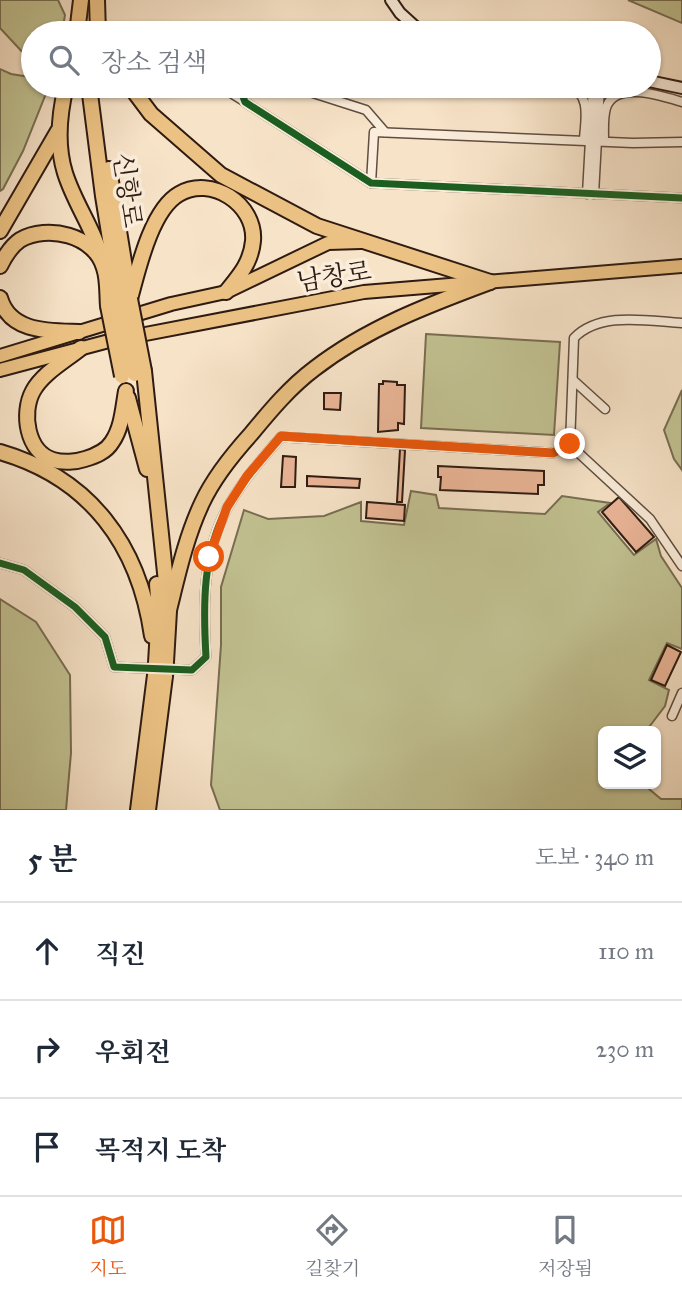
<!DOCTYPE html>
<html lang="ko">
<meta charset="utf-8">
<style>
body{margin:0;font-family:"IM FELL Great Primer","Noto Serif KR",serif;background:#f2f2f3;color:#1f2937}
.controls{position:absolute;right:21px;bottom:21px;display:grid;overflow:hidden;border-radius:10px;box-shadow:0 2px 5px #0004}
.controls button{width:63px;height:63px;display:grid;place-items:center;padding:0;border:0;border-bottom:2px solid #e0e1e3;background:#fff;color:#1f2937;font:35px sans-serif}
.stop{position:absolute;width:21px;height:21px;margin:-16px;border:5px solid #ea580c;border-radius:50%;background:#fff}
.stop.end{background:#ea580c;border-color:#fff;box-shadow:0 2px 7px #0008}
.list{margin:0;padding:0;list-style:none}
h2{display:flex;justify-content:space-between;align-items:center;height:91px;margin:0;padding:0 28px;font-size:30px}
h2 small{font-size:23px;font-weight:400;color:#747a83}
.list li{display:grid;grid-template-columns:46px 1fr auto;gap:21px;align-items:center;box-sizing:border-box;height:98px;padding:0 28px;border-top:2px solid #e0e1e3}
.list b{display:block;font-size:26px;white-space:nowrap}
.list em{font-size:23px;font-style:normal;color:#747a83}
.icon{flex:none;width:38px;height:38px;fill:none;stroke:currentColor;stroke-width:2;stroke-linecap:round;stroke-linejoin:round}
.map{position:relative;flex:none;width:682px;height:810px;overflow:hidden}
.search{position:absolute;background:#fff;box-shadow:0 2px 5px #0004;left:21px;right:21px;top:21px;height:77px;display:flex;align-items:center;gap:18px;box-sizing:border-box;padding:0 24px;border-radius:38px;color:#747a83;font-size:26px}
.sheet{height:385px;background:#fff}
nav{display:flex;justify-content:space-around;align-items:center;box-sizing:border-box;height:98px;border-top:2px solid #e0e1e3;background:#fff;font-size:19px;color:#747a83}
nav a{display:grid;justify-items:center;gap:4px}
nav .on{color:#ea580c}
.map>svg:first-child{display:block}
.green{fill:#c2c292;stroke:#786e52;stroke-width:2}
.building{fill:#ebb698;stroke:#2e1b12;stroke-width:2}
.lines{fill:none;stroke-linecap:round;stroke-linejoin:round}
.minor-casing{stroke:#604d40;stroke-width:11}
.secondary-casing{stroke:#2e1b12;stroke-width:14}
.primary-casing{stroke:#2e1b12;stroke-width:16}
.trunk-casing{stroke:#2e1b12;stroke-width:18}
.motorway-casing{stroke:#2e1b12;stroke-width:18}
.minor{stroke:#faeddb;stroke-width:8}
.secondary{stroke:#faeddb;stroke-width:10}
.primary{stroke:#ecc284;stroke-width:12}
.trunk{stroke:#ecc284;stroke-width:14}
.motorway{stroke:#ecc284;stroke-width:14}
.motorway-bridge-casing{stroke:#2e1b12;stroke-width:18;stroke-linecap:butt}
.motorway-bridge{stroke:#ecc284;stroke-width:14}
.cycleway-casing{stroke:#faeddb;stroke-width:11}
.cycleway{stroke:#1b5e20;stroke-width:7}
.route{stroke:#ea580c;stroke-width:9}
.labels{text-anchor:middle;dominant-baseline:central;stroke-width:7;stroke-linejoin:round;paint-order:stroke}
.street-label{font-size:26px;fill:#2e1b12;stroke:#faeddb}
</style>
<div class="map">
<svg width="682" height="810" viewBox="0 0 682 810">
<rect width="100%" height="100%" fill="#f7e3c8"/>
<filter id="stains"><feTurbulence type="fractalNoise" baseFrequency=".00286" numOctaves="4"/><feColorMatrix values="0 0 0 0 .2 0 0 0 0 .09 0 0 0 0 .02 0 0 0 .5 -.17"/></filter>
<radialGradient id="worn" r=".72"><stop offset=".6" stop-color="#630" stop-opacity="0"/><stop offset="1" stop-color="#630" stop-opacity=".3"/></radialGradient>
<g class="green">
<polygon points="0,0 58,0 65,15 62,33 33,33 33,86 49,86 23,151 3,189 0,191 0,69 11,74 30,77 26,56 0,28"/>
<polygon points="628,0 682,0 682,23"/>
<polygon points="426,334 560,342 554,435 421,428"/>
<polygon points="682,390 682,470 674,459 664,430"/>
<polygon points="411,491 436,495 439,508 545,514 562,496 610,503 598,512 634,555 656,539 661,556 682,588 682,649 667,643 649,680 669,690 665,706 646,731 603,731 603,784 643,784 661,799 682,799 682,810 220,810 211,785 221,645 221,587 244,510 268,519 324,516 361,502 361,521 404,525"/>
<polygon points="0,599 36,622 70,675 71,753 66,810 0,810"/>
</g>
<g class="building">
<polygon points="383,381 397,382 397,385 405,385 404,424 398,423 398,430 378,432 379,384 383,384"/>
<polygon points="324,393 341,393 340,410 324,409"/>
<polygon points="400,449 405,450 402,502 397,502"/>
<polygon points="283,456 296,457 295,487 281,487"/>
<polygon points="438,466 544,471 544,485 538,485 538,494 440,490 441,477 438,477"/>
<polygon points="307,476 360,479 359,488 307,486"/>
<polygon points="619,497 654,537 636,552 602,512"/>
<polygon points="367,502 405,505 404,521 366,518"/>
<polygon points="667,645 681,652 665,686 651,680"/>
</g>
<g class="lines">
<defs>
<g id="minor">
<polyline points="220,86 244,101"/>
<polyline points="245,86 242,94 245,102 371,183 682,198"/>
<polyline points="291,86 366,110 385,132"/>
<path d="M569 86C592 95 585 120 584 140"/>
<path d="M604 141C604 131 603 118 606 108 615 80 662 96 682 102"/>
<polyline points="371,183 374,132 633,143 682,142"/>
<polyline points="587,194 593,86"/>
<polyline points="594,194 600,86"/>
<path d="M682 323C647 321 600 311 574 338L570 445 650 519 682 566"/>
<polyline points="573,380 605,409"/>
<path d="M0 563 24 570 75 607 105 637 114 667 192 670 206 657C203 606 202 551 229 505 243 480 262 458 281 437L553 453 570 445"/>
<polyline points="672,716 682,693"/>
</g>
<g id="secondary">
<polyline points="391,0 400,13 422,33"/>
<polyline points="649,81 682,88"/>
</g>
<g id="primary">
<polyline points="0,356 171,304 226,292 328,243 361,242"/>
<polyline points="0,370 109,341 364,292 682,266"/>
</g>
<g id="trunk">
<polyline points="97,0 98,33"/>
<polyline points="77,33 81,0"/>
<path d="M66 86C59 115 56 144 65 173 75 205 95 230 103 264"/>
<polyline points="89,86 103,196 120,301"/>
<polyline points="130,86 151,114 221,175 317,226 490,282"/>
<polyline points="109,169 130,299"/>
<polyline points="0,231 58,131"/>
</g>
<g id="motorway">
<path d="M0 266C5 256 11 246 20 240 47 224 95 235 104 268 108 279 107 294 108 306"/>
<path d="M0 298C10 333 50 331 79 332"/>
<path d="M130 299C138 270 151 210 179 194 211 175 256 204 253 241 251 263 239 276 226 292"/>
<path d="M81 348C65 361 43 373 33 391 21 413 27 452 53 460 63 463 76 462 85 459 95 456 106 452 112 442 122 428 123 408 126 391"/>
<polyline points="144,371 169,611 166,662"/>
<polyline points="128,398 147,469"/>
<path d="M0 452C90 478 139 545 152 636"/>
<path d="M169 610C178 574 186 537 202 503 214 477 232 455 251 434 270 411 290 387 314 369 367 328 428 305 490 282"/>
<polyline points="156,663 159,612 157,584"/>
<polyline points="138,810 155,675"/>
<polyline points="148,810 165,676"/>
</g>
</defs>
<use href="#minor" class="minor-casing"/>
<use href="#secondary" class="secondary-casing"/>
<use href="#primary" class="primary-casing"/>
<use href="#trunk" class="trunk-casing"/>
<use href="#motorway" class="motorway-casing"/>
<use href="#minor" class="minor"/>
<use href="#secondary" class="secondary"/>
<use href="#primary" class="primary"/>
<use href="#trunk" class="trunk"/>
<use href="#motorway" class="motorway"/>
<defs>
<g id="motorway-bridge">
<polyline points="130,299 144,371"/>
<polyline points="120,301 135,374"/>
<polyline points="108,306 122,376"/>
<polyline points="155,675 156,663"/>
<polyline points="165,676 166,662"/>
</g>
</defs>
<use href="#motorway-bridge" class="motorway-bridge-casing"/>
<use href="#motorway-bridge" class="motorway-bridge"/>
<defs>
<g id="cycleway">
<polyline points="245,86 242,94 245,102 371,183 682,198"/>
<path d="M0 563 24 570 75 607 105 637 114 667 192 670 206 657C203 606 202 551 229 505 243 480 262 458 281 437L553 453 570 445"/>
</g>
</defs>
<use href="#cycleway" class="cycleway-casing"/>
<use href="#cycleway" class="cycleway"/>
</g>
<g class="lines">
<polyline class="route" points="209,557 227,507 247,476 281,436 553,453 570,444"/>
</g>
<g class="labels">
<g class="street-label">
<text transform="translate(128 190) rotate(82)">신항로</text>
<text transform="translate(334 276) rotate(-9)">남창로</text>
</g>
</g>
<rect width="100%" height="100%" filter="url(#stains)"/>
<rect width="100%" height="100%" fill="url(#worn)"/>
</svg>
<div class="controls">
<button><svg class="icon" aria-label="layers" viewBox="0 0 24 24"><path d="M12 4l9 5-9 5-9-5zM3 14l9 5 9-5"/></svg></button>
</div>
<div class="stop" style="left:209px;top:557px"></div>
<div class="stop end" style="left:570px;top:444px"></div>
<div class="search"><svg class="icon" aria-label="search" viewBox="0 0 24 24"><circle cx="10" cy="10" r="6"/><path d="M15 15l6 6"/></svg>장소 검색</div>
</div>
<section class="sheet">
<h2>5 분<small>도보 · 340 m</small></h2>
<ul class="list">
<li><svg class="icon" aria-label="ahead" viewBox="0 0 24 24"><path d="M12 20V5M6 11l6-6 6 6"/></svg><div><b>직진</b></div><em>110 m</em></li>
<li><svg class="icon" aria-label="right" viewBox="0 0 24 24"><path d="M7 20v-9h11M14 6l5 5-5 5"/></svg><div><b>우회전</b></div><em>230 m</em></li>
<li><svg class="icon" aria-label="arrive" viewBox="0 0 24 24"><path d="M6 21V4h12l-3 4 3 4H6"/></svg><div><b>목적지 도착</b></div></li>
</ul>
</section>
<nav>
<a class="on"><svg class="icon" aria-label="map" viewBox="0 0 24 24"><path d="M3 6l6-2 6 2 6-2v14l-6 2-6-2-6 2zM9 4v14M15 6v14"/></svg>지도</a>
<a><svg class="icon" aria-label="directions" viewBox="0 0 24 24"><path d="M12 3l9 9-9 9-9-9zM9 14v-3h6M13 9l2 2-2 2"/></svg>길찾기</a>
<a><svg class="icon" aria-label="saved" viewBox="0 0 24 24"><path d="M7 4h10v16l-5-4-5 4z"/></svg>저장됨</a>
</nav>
